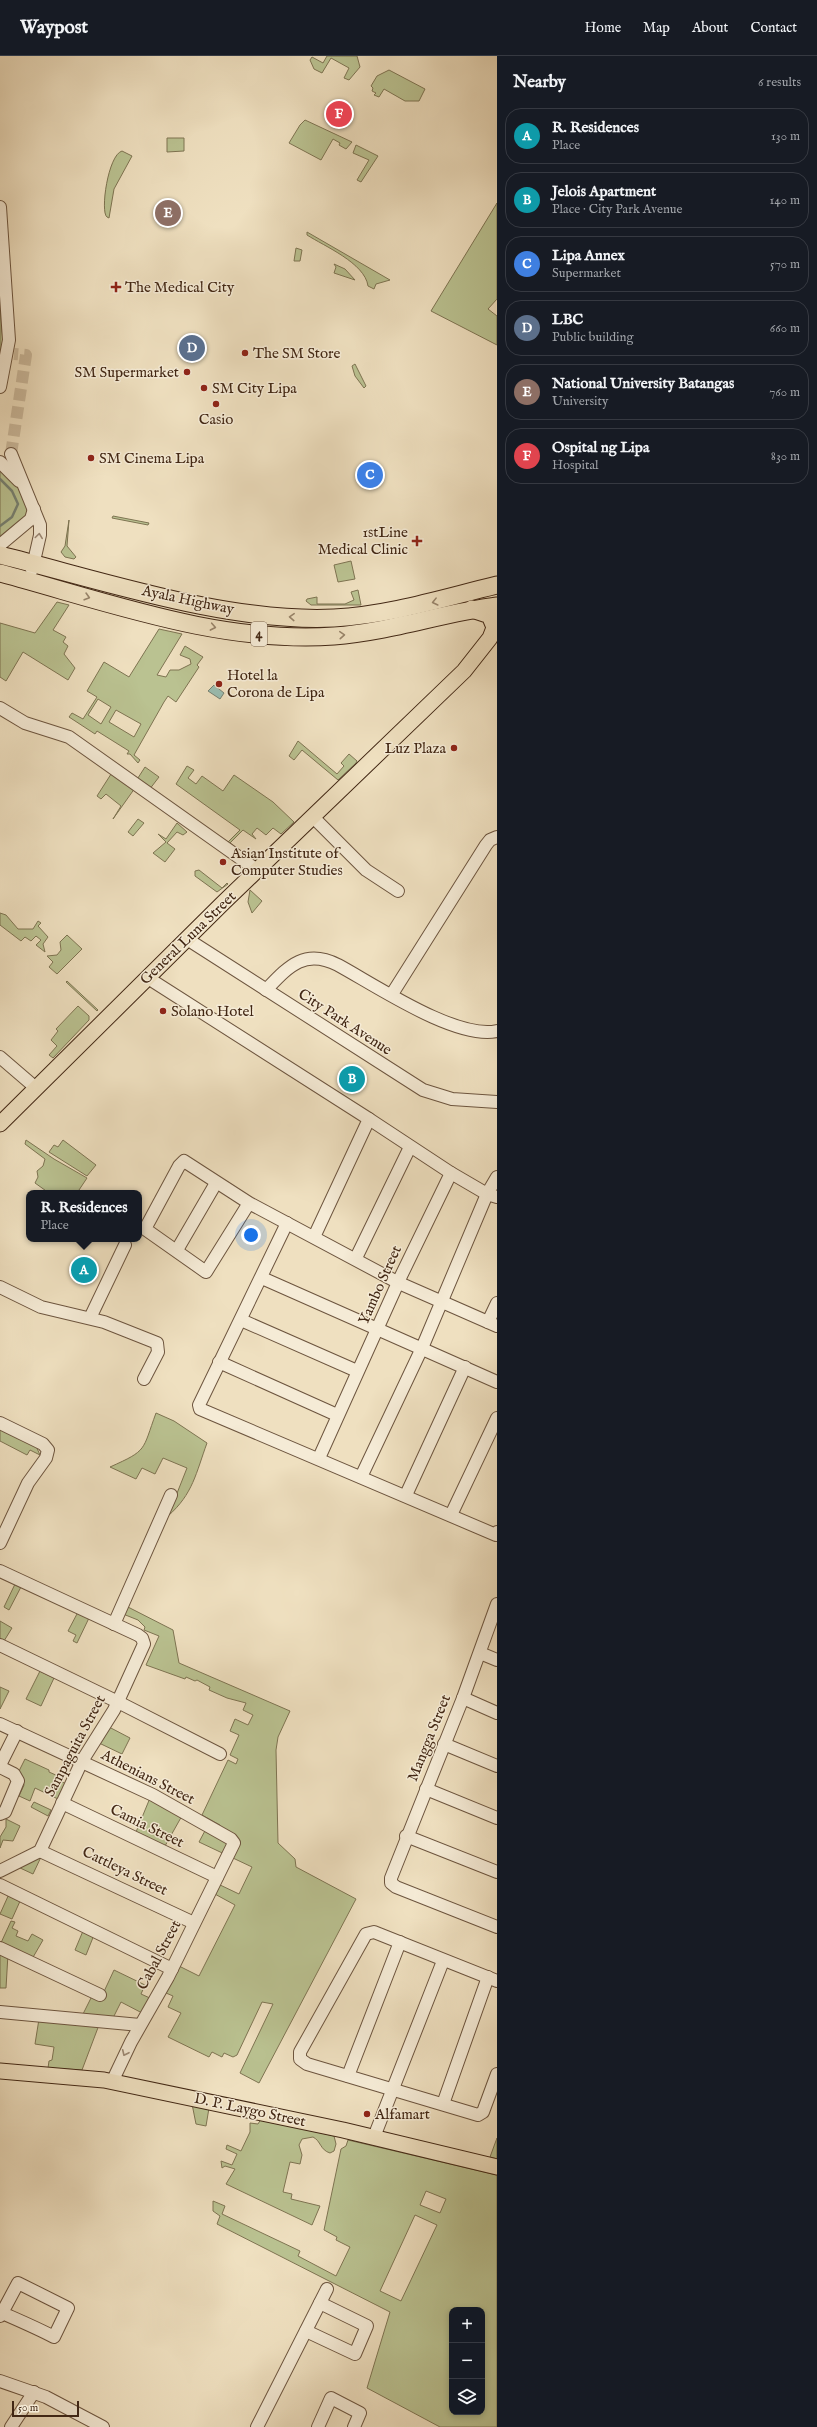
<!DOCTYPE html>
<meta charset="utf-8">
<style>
body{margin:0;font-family:"IM FELL English",serif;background:#20242c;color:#f1f3f6}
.controls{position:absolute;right:12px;bottom:12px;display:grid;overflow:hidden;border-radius:8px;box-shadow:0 2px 6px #0003}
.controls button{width:36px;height:36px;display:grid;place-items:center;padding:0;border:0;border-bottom:1px solid #363941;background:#171b24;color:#f1f3f6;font:20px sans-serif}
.scale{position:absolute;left:12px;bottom:10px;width:67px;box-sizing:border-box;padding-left:4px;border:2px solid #422714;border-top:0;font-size:11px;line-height:14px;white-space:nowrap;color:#422714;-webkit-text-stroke:3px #f5ebd6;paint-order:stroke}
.you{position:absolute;left:251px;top:1179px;width:14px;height:14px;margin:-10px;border:3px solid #fff;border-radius:50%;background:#1a73e8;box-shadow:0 0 0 6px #1a73e833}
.badge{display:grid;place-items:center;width:26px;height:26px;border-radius:50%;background:#c59692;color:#fff;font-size:13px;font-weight:700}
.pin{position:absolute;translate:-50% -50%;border:2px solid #fff;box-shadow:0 1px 4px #0006}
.popup{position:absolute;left:26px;top:1134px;width:116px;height:52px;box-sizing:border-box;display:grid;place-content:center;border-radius:8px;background:#171b24;filter:drop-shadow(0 1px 3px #0005);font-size:13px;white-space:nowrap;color:#9ea1a6}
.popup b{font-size:15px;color:#f1f3f6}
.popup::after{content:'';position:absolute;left:50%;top:100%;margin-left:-8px;border:8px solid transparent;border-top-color:#171b24}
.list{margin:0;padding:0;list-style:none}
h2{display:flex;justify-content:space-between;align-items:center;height:52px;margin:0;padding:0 16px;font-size:17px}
h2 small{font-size:13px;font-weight:400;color:#9ea1a6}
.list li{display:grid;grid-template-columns:26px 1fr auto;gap:12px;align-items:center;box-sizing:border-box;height:56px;margin:0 8px 8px;padding:0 8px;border:1px solid #363941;border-radius:16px}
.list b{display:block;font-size:15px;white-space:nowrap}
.list p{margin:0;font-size:13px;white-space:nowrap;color:#9ea1a6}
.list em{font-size:13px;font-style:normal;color:#9ea1a6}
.icon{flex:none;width:22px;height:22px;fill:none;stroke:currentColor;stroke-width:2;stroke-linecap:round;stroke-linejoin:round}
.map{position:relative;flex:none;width:497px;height:2371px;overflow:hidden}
header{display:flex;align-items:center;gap:24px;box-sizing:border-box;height:56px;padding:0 20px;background:#171b24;border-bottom:1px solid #363941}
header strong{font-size:19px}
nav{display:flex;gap:22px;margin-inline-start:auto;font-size:14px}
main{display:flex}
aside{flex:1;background:#171b24}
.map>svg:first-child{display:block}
.green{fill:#bac291;stroke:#7e7452;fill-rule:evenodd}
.water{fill:#9abdb1;stroke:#778172}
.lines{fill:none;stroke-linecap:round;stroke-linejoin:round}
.stream{stroke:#778172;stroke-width:2.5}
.minor-tunnel{stroke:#ccbb9e;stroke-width:12;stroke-dasharray:12 6;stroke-linecap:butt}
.minor-casing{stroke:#6d553f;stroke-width:14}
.major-casing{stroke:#422714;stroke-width:17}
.highway-casing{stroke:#422714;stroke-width:19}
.minor{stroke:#f5ebd6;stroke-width:12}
.major{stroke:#efe0c0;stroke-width:15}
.highway{stroke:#efe0c0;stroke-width:17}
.oneway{stroke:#9c8975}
.oneway2{stroke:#98846a}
.poi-dot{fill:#8f2418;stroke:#f5ebd6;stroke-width:1.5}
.labels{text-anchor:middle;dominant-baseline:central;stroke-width:3;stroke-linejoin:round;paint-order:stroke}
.shield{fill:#f5ebd6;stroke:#78624e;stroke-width:1}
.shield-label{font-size:14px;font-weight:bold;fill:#422714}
.poi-label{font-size:15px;fill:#422714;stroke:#f5ebd6;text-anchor:start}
.street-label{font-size:15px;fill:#422714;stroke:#f5ebd6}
</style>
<header>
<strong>Waypost</strong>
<nav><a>Home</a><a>Map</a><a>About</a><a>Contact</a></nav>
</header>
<main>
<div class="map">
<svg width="497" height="2371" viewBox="0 0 497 2371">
<rect width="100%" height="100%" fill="#efe0c0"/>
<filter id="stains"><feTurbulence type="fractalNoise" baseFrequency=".005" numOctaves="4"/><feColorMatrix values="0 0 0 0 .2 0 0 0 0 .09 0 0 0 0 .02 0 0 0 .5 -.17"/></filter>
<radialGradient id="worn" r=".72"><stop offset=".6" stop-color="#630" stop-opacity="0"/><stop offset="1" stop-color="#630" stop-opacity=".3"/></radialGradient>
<g class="green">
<polygon points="327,0 357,0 360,11 349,24 344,22 349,12 331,2 322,17 314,13 310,4 312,1 323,7"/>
<polygon points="389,14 425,33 419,45 405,45 384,33 379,41 374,39 376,37 372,35 373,32 371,30 377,20"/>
<polygon points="305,64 352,86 346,93 339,89 340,87 333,83 321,104 289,87 300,69"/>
<polygon points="167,82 184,82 184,95 167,96"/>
<polygon points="356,89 378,100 361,126 357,124 369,104 353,97"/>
<path d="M122 95 132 100 114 133 109 162 107 161C100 156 108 99 122 95Z"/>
<polygon points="497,147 497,243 488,253 497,260 497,289 431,255"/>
<path d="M307 176 390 224 376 228 374 233 368 230C365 207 324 190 307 179Z"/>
<polygon points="296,192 302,194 300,205 294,205"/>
<polygon points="334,208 345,213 355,224 334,217 336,211"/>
<polygon points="0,248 3,287 0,297"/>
<polygon points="355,308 366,330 364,332 355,320 352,310"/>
<polygon points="0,412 18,430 29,458 0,481"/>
<polygon points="113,460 149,467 148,469 112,462"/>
<polygon points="69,464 67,490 76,501 74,503 65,501 61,496 65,490"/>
<polygon points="351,505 355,523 338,526 334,509"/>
<polygon points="358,534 361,549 311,549 306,545 307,543 317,541 317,548 345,548 354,544 351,536"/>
<polygon points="57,546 69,549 53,574 66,581 63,586 68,590 64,598 75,612 68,624 23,596 6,625 0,621 0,567 35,577"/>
<path d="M159 573 182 578 157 619 166 621 170 614H179L191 608 190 603 180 599 185 590 203 601 197 609 199 611 176 646 168 640 164 646 134 699 140 704 138 707 130 698H127L129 695 97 675 95 678 69 661 72 657 83 663 97 641 87 635 104 606 129 621ZM98 643 111 651 101 668 88 659ZM116 654 141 668 134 681 109 666Z"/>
<polygon points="298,685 337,718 344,710 341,707 349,698 357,705 356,707 338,724 302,694 294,704 289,700"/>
<polygon points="187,710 194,714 188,722 196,728 202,720 223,735 234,719 273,746 294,766 281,778 273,772 266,779 257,772 252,778 256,783 243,774 230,787 252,804 225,789 240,774 176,728"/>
<polygon points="145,711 159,721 149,734 136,725"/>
<polygon points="113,715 135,732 113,763 121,750 106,738 101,743 97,740"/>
<polygon points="138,763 144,767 133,780 128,776"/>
<polygon points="177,767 187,776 183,779 177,776 167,787 175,793 165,806 153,797 166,786 158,778 166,783"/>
<polygon points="199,814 222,832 227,827 228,828 217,836 195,820 195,815"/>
<polygon points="250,834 262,845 252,857 248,846"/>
<polygon points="0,857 6,859 18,873 33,873 38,865 41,867 38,870 48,881 43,888 45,896 36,889 41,884 36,880 31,885 25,881 21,885 0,869"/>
<polygon points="67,879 82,893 57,918 49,911 53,906 47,900 57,899 61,894 60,886"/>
<polygon points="67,925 98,954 97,955 66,926"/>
<polygon points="78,950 89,960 89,964 53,1002 49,999 57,990 51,984 58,975 56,973"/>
<polygon points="26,1084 54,1103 87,1122 77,1137 49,1137 35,1127 38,1121 37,1115 43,1110 45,1103 25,1088"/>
<polygon points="63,1084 96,1109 87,1120 49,1096 54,1089 58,1091"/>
<path d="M156 1357 174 1365 207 1387C196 1417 193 1438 168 1460L187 1412 163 1402 155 1418 142 1412 136 1423 110 1411C148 1394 142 1395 156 1357Z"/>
<polygon points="0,1372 36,1390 40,1399 30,1394 27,1399 0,1385"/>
<polygon points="16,1526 22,1529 9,1554 4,1551"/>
<polygon points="126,1550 173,1574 179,1607 290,1655 278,1681 276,1694 278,1787 295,1803 296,1811 356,1843 259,2027 240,2017 273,1948 262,1946 237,1999 233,2001 224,1997 222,2001 212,1996 209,2001 168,1981 181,1957 168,1951 173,1940 166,1937 179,1910 199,1920 235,1849 213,1837 218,1828 239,1838 252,1811 199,1786 207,1771 216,1776 220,1769 202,1759 228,1704 236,1708 238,1703 230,1699 239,1679 230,1675 235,1663 248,1669 253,1659 243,1654 246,1647 227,1642 209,1634 210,1631 197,1624 195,1625 186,1621 185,1623 146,1609 159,1580 144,1574 145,1571 138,1564 123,1558"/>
<polygon points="78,1556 89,1562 77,1587 73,1585 76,1579 68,1575"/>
<polygon points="0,1565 12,1572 4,1585 0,1583"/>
<polygon points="40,1615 54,1622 41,1650 26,1643"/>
<polygon points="0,1631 9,1635 0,1653"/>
<polygon points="109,1671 130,1682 122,1698 99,1687"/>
<polygon points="25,1703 49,1714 49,1716 58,1720 57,1723 66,1728 58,1743 35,1732 30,1745 19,1740 24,1729 18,1717"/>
<polygon points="150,1742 183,1758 165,1790 136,1776"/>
<polygon points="34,1746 51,1754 48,1760 31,1751"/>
<polygon points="6,1763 20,1770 13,1785 3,1784 0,1792 0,1781 6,1771"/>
<polygon points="41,1801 33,1818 18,1811"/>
<polygon points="9,1838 21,1843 12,1863 0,1858"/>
<polygon points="11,1865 15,1866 12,1872 18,1875 16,1880 28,1885 32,1878 43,1884 32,1903 0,1889"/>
<polygon points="83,1875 94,1879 86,1899 75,1894"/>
<polygon points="0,1896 8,1898 6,1932 0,1932"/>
<polygon points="114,1914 145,1929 141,1938 152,1943 144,1958 121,1946 113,1962 83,1958 93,1938 101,1942"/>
<polygon points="39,1963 99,1969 82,2014 48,2012 49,2005 52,2004 54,1991 35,1988"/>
<polygon points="192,2048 209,2052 206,2070 196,2068"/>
<path d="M261 2063 334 2080 336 2088 334 2095 330 2097C320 2094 321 2085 313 2081L302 2083 299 2089 302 2099 300 2108 290 2106 283 2136 292 2138 291 2143 320 2150 312 2169 226 2128 235 2113 225 2110 222 2112 221 2105 232 2109 237 2098 226 2093 227 2089 241 2095 250 2076V2067L258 2068Z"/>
<polygon points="497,2082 497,2103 490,2101"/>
<path d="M348 2084 497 2119V2371H440L367 2332 390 2256 217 2168 220 2160 213 2155V2145L225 2150 222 2158 300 2195 298 2200 336 2220 350 2191 336 2184 337 2181 324 2174 341 2093 346 2090ZM426 2135 446 2143 440 2157 420 2149ZM415 2159 437 2169 401 2245 380 2235ZM452 2254H482V2356H452Z"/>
</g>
<polygon class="water" points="214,629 224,637 220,643 208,635"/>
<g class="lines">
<polyline class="stream" points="0,423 12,435 18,448 12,461 0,470"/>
<polyline class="minor-tunnel" points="11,398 26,299 14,298"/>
<defs>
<g id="minor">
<polyline points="0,151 9,284 0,331"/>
<polyline points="11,398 40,469 40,479 32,514"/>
<polyline points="0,406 19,425"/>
<polyline points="0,489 31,463 34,453"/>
<polyline points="0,652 25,667 69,681 257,814"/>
<polyline points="313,761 366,814 398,835"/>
<polyline points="187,883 423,1034 452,1043 497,1046"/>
<polyline points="148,922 369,1063 314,1181"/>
<path d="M266 934C288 911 304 892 338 909 375 929 456 984 497 975"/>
<polyline points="392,938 486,789 490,784 497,781"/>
<polyline points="0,1001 36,1032"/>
<polyline points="369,1063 451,1117"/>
<polyline points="249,1147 206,1216 145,1173 179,1110 184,1105 249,1147 399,1227 497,1270"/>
<polyline points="287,1167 199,1349 200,1353 496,1479 497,1476"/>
<polyline points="177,1194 216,1127"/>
<polyline points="356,1202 410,1091"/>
<polyline points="262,1222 497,1326"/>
<polyline points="0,1231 41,1251 104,1266 157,1287 158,1296 144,1323"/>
<polyline points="90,1262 125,1189"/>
<polyline points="241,1264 357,1315"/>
<polyline points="488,1266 497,1247"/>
<polyline points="219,1306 337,1359"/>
<polyline points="0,1367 43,1388 48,1394 46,1402 28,1427 0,1487"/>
<polyline points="319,1402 401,1220 451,1117 487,1138 497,1141"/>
<polyline points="361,1421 422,1292 487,1138 497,1121"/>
<polyline points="406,1439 465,1311"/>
<polyline points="451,1459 497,1362"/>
<polyline points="0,1515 138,1579 142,1582 144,1588 114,1654 82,1705 40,1795 0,1815"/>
<polyline points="497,1548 463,1642 391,1822 391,1827 396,1831 497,1871"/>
<polyline points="114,1568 171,1439"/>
<polyline points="0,1589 118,1646 220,1698"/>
<polyline points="480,1597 497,1604"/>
<polyline points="463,1642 497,1657"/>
<polyline points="0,1668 153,1739 231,1783 234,1787 168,1921 131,1986 112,2026"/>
<polyline points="444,1688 497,1710"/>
<polyline points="0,1709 17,1675"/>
<polyline points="0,1711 14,1718 18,1725 5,1756 0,1758"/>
<polyline points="426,1733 497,1762"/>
<polyline points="62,1747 217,1821"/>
<polyline points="406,1780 497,1816"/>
<polyline points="40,1795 194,1867"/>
<polyline points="0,1829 172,1913"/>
<polyline points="0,1892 100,1939"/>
<polyline points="497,1925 374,1876 366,1878 300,1996 300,2003 307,2008 478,2059 483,2056 497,2018"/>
<polyline points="0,1956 140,1969"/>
<polyline points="348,2020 400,1886"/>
<polyline points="443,2048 488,1921"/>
<polyline points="374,2081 443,1905"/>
<path d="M0 2256C18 2264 37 2272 54 2281L68 2252 18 2227 2 2257 0 2260"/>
<polyline points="306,2275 355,2298 367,2270 320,2247"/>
<polyline points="0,2325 46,2341 103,2371"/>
<polyline points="11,2371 34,2336"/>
<polyline points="257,2371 327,2233"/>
<polyline points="318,2371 331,2342 360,2357 354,2371"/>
</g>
<g id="major">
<polyline points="0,1068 224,846 464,615 490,582 497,564"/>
<polyline points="0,2015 104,2024 343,2074 497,2111"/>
</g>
<g id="highway">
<path d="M0 499C104 525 228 567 334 562 390 559 443 542 497 529"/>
<path d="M0 517C108 546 220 588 334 580 390 576 442 557 497 550"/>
<polyline points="472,553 490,559 495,571"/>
</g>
</defs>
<use href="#minor" class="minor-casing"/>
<use href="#major" class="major-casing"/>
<use href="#highway" class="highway-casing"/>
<use href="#minor" class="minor"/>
<use href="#major" class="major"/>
<use href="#highway" class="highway"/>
</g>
<defs><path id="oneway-chevron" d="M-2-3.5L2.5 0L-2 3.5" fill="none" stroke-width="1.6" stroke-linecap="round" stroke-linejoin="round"/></defs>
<g class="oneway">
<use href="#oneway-chevron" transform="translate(39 480) rotate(-82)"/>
<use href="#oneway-chevron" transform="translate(125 1997) rotate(115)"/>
</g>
<g class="oneway2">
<use href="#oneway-chevron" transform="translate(87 541) rotate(16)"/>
<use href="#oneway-chevron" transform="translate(435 546) rotate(166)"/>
<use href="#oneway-chevron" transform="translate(292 561) rotate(-177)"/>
<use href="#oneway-chevron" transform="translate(213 571) rotate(11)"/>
<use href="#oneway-chevron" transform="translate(342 579) rotate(-4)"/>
</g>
<g class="poi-dot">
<path d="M114 225h4v4h4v4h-4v4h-4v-4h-4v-4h4z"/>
<circle cx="245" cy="297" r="4"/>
<circle cx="187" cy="316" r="4"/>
<circle cx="204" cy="332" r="4"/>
<circle cx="216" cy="348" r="4"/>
<circle cx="91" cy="402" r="4"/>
<path d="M415 479h4v4h4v4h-4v4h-4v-4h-4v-4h4z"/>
<circle cx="219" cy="628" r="4"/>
<circle cx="454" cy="692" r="4"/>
<circle cx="223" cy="806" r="4"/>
<circle cx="163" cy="955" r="4"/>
<circle cx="367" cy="2058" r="4"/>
</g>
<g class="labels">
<rect class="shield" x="251" y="566" width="16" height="24" rx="3"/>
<g class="shield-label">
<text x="259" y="578">4</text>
</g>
<g class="poi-label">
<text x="125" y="231">The Medical City</text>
<text x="253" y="297">The SM Store</text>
<text x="179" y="316" text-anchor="end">SM Supermarket</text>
<text x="212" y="332">SM City Lipa</text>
<text x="216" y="363" text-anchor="middle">Casio</text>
<text x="99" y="402">SM Cinema Lipa</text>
<text x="408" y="476" text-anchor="end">1stLine<tspan x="408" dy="17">Medical Clinic</tspan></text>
<text x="227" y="619">Hotel la<tspan x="227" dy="17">Corona de Lipa</tspan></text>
<text x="446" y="692" text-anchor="end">Luz Plaza</text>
<text x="231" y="797">Asian Institute of<tspan x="231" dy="17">Computer Studies</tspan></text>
<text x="171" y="955">Solano Hotel</text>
<text x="375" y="2058">Alfamart</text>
</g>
<g class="street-label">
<text transform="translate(188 544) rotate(12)">Ayala Highway</text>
<text transform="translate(188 882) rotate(-44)">General Luna Street</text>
<text transform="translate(345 966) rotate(33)">City Park Avenue</text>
<text transform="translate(380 1229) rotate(-66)">Yambo Street</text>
<text transform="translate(429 1682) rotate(-68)">Mangga Street</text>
<text transform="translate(75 1690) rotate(-62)">Sampaguita Street</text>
<text transform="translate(148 1721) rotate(27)">Athenians Street</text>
<text transform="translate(147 1770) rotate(26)">Camia Street</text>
<text transform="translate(125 1815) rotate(26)">Cattleya Street</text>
<text transform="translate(159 1899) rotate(-62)">Cabal Street</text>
<text transform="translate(250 2054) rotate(12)">D. P. Laygo Street</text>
</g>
</g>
<rect width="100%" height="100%" filter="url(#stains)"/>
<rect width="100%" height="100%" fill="url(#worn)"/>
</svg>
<div class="controls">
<button>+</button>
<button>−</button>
<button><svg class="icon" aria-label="layers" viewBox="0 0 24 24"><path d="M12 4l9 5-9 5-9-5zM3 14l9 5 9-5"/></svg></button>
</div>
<div class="scale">50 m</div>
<div class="you"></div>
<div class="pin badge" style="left:84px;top:1214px;background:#0f9aa8">A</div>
<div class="popup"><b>R. Residences</b>Place</div>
<div class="pin badge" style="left:352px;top:1023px;background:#0f9aa8">B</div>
<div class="pin badge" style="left:370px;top:419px;background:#3f7fe0">C</div>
<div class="pin badge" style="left:192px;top:292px;background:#5c6f8a">D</div>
<div class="pin badge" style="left:168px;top:157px;background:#8d6e63">E</div>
<div class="pin badge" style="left:339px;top:58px;background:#e0444e">F</div>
</div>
<aside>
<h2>Nearby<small>6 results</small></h2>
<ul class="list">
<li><span class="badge" style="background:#0f9aa8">A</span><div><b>R. Residences</b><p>Place</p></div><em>130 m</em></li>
<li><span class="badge" style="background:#0f9aa8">B</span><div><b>Jelois Apartment</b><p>Place · City Park Avenue</p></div><em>140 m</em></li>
<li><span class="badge" style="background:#3f7fe0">C</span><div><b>Lipa Annex</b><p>Supermarket</p></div><em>570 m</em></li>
<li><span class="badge" style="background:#5c6f8a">D</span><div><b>LBC</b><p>Public building</p></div><em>660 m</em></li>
<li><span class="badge" style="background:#8d6e63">E</span><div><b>National University Batangas</b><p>University</p></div><em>760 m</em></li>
<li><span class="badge" style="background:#e0444e">F</span><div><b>Ospital ng Lipa</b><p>Hospital</p></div><em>830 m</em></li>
</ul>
</aside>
</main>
